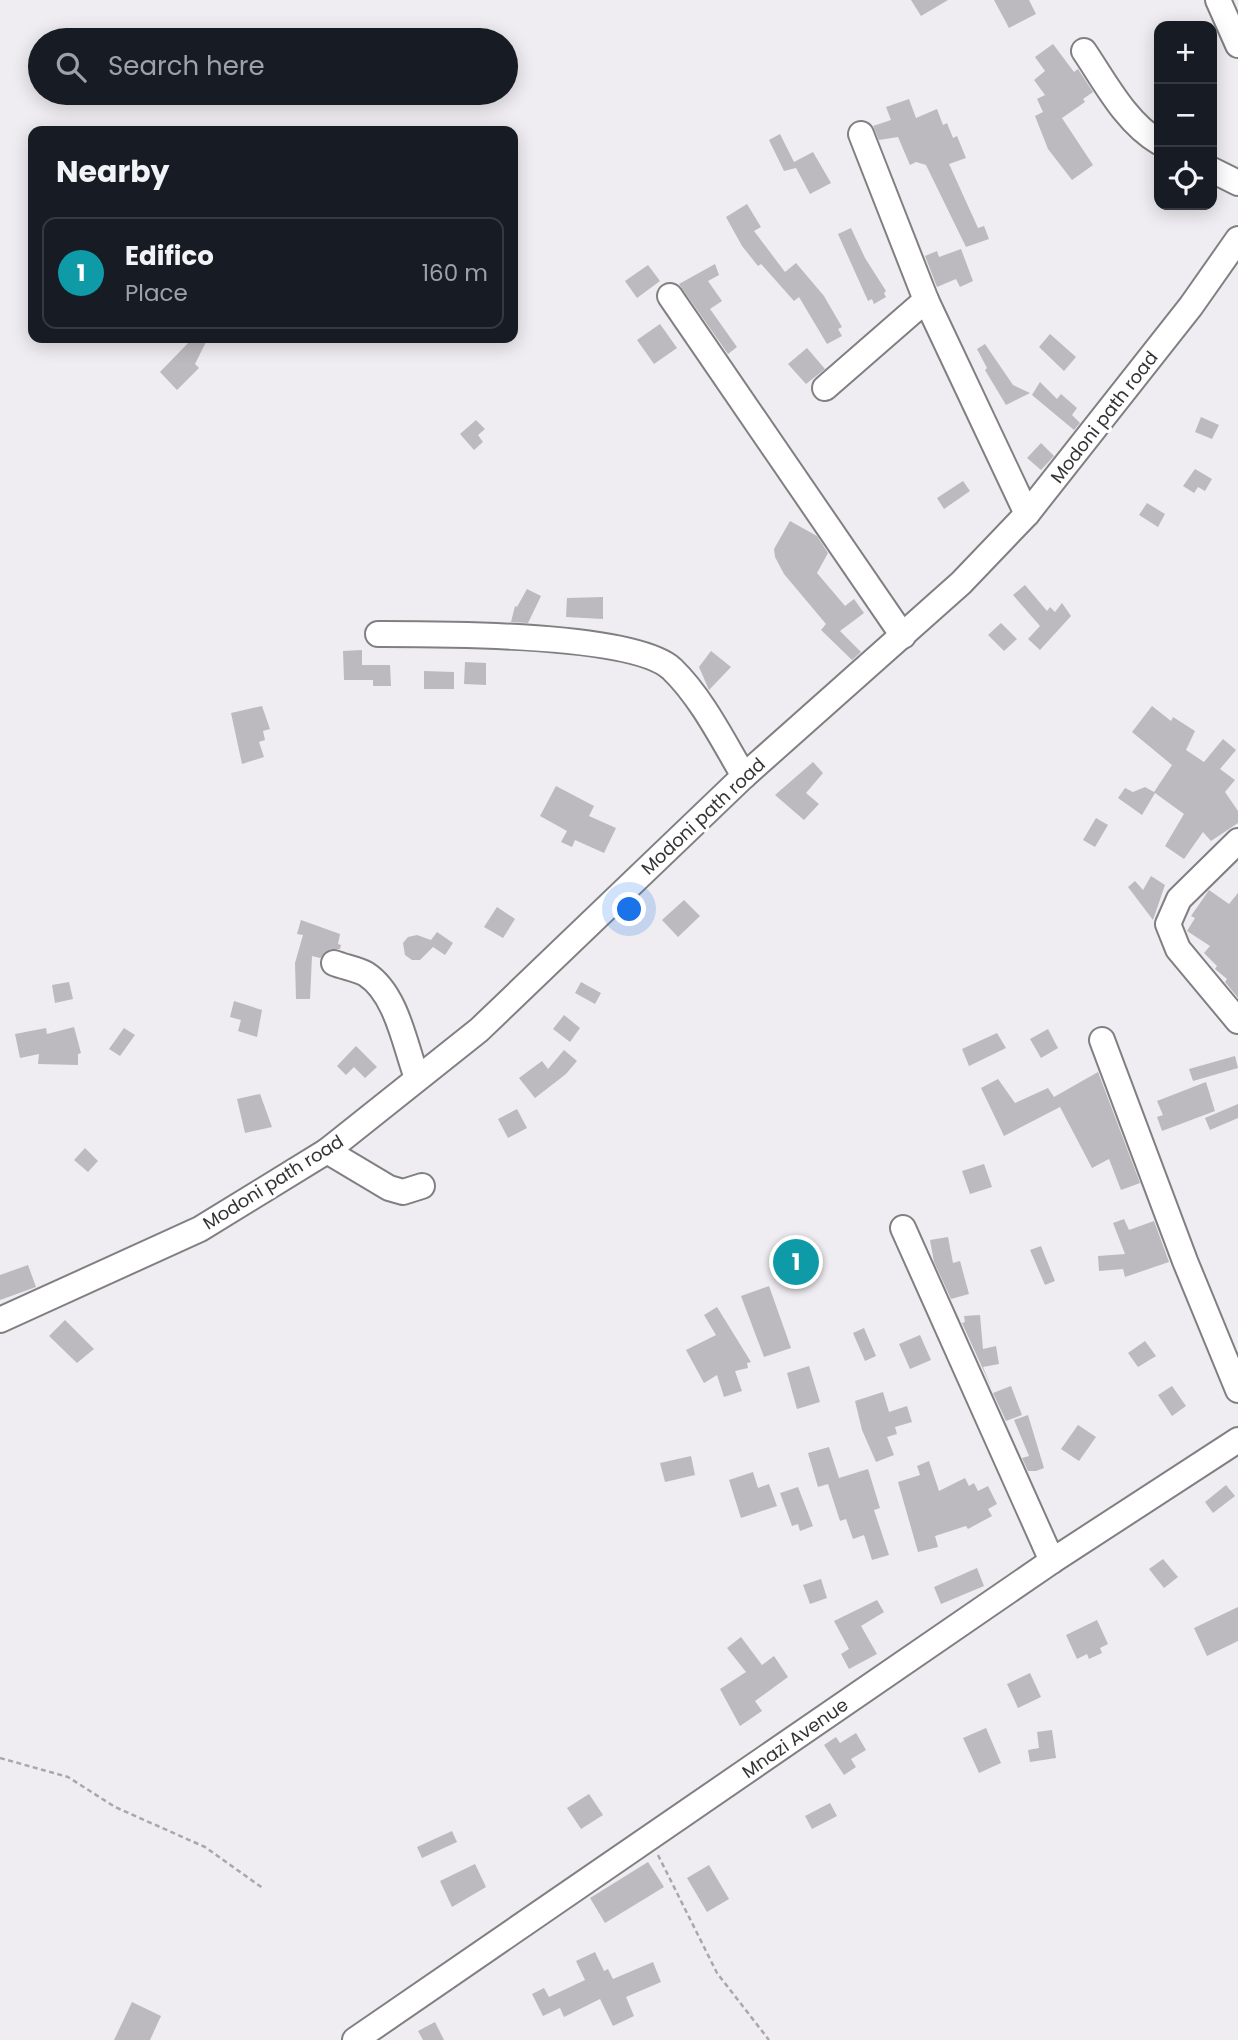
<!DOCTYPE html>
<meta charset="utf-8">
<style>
body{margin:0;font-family:Poppins,sans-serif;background:#242831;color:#f1f3f6}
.controls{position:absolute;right:21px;top:21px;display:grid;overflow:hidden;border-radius:14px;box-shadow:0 4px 18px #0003}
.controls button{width:63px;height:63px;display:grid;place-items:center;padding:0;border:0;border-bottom:2px solid #363941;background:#171b24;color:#f1f3f6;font:35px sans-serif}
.you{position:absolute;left:630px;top:910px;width:24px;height:24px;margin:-18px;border:5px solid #fff;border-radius:50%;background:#1a73e8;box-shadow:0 0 0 10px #1a73e833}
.badge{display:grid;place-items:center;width:46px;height:46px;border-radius:50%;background:#7c3aed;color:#fff;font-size:23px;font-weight:700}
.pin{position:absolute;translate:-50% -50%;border:4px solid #fff;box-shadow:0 2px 7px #0006}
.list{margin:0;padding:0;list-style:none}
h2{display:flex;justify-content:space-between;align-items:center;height:91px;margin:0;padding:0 28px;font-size:30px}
h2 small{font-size:23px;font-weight:400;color:#9ea1a6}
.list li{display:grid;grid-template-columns:46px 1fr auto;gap:21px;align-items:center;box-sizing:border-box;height:112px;margin:0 14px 14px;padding:0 14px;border:2px solid #363941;border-radius:14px}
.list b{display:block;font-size:26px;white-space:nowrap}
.list p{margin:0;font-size:23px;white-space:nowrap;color:#9ea1a6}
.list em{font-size:23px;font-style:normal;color:#9ea1a6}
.icon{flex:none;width:38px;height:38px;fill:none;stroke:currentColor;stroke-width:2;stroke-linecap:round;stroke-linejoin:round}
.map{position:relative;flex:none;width:1238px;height:2040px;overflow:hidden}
.search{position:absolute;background:#171b24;box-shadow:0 4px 18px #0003;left:28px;top:28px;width:490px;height:77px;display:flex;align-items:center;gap:18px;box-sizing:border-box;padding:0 24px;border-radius:38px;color:#9ea1a6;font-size:26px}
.panel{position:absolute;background:#171b24;box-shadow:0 4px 18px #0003;left:28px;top:126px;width:490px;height:217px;border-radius:14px}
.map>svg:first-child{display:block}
.building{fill:#bcbabe}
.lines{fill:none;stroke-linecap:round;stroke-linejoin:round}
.minor-casing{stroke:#807f82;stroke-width:28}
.path{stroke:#a9a7aa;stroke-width:2.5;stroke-dasharray:5 3.5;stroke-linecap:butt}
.minor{stroke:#fff;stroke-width:24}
.labels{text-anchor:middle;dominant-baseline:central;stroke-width:6;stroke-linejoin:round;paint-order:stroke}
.street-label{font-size:18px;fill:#343335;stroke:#fff}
</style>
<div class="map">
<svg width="1238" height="2040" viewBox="0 0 1238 2040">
<rect width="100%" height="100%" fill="#efedf1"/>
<g class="building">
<polygon points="911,0 948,0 921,16"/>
<polygon points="994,0 1029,0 1036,14 1009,28"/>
<polygon points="1053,44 1074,72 1078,69 1093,92 1083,99 1085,102 1062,118 1093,165 1072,180 1048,149 1035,116 1043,112 1037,99 1045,95 1034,80 1045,71 1035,57"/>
<polygon points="909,99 916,118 937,109 943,125 947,123 953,138 957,136 966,158 949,164 978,228 984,226 989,239 966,247 926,165 916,162 910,165 898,137 879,140 873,126 891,120 886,107"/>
<polygon points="780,134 794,162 813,152 831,183 810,194 796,168 784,171 769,140"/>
<polygon points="747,204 761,227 754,231 785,272 796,263 824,296 842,327 838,329 842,336 827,344 799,297 794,301 761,264 758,266 742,246 726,217"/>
<polygon points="851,228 865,258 886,291 884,293 886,297 874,304 872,299 868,301 838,234"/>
<polygon points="961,249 973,281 960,287 956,279 937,287 925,256 937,251 939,257"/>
<polygon points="715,264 719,275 708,281 722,301 710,309 737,347 728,354 679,284"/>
<polygon points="648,265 660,281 637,298 625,281"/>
<polygon points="660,324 677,348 654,364 637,340"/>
<polygon points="1050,334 1076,357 1064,371 1039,347"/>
<polygon points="193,338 208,338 195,364 199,368 177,390 160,372"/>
<polygon points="985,344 1013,385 1030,393 1006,405 985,370 987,368 977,349"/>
<polygon points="807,348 825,369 806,384 788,364"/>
<polygon points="1040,382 1057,399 1061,394 1077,408 1072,415 1080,423 1074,430 1032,395"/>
<polygon points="1201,417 1219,425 1212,439 1195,432"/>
<polygon points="476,420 485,429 478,435 483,442 474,450 460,434"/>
<polygon points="1041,443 1054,456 1041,470 1027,458"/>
<polygon points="1195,469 1212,479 1205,491 1198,487 1194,493 1183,486"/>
<polygon points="963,481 970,491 944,509 937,498"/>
<polygon points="1147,503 1165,514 1158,527 1139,515"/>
<polygon points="790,521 817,536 828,553 817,573 845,606 854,599 864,613 840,631 861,652 852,660 821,630 826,624 784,574 775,557 774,549"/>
<polygon points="1025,585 1047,611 1050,607 1055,612 1062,603 1071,616 1040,650 1028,639 1040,626 1013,595"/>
<polygon points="527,589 541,596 528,623 511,622 515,606 517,607"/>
<polygon points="603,597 603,619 566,617 567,598"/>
<polygon points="1001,623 1017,639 1004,651 988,635"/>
<polygon points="362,650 362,665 390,665 391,686 373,686 373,680 344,680 343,651"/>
<polygon points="711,651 731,667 709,690 699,667"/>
<polygon points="465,662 486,663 486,685 464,684"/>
<polygon points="424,671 454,672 454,689 424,689"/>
<polygon points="262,706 270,729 263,731 265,740 259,742 264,757 242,764 231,713"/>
<polygon points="1152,706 1171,721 1173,717 1195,731 1186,750 1204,762 1223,739 1236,750 1220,769 1235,780 1225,792 1238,811 1238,823 1211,841 1203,832 1184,859 1165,846 1184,814 1155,793 1142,815 1118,798 1125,788 1133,792 1145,787 1154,792 1172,765 1132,732"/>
<polygon points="813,762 823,773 806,793 819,804 804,820 775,795"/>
<polygon points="556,786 594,806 589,816 616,828 604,853 575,840 572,847 561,842 567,831 540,816"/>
<polygon points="1096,818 1108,825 1095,847 1083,840"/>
<polygon points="1151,876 1165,885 1153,920 1128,887 1135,881 1143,890"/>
<polygon points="1209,890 1229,904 1238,893 1238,998 1225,982 1227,979 1215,969 1217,966 1204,953 1210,946 1187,931 1195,918 1191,916"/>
<polygon points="684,900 700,916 678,937 662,920"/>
<polygon points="497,907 515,919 503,938 484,927"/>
<polygon points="301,920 340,934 338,944 341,945 340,949 331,949 320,958 312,956 310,999 296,999 295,963 303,935 297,934"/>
<polygon points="437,932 453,943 445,955 433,947 420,960 412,960 405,955 403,943 408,937 417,935 431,940"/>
<polygon points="69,982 73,999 55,1003 52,985"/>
<polygon points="581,982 601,993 595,1004 575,993"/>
<polygon points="234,1001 262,1010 257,1037 238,1031 241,1020 230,1017"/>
<polygon points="564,1015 580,1028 570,1042 553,1029"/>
<polygon points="74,1027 81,1053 78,1054 78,1065 38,1064 39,1054 20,1058 15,1034 46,1028 47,1034"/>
<polygon points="124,1028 135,1035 120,1056 109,1049"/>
<polygon points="1048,1029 1058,1048 1041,1058 1030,1039"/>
<polygon points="997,1033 1006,1048 969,1066 962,1049"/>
<polygon points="356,1046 377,1067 365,1078 354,1067 346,1075 337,1066"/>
<polygon points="564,1050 577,1061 566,1074 535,1098 519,1078 542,1061 548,1069"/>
<polygon points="1235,1056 1238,1068 1193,1081 1189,1069"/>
<polygon points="1098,1072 1140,1183 1121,1190 1109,1159 1092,1168 1060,1107 1004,1136 981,1088 998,1079 1015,1103 1048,1088 1054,1097"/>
<polygon points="1206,1082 1215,1111 1162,1131 1157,1117 1163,1115 1157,1101"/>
<polygon points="260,1094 272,1127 245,1133 237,1099"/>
<polygon points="1238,1104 1238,1118 1210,1130 1205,1118"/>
<polygon points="517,1109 527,1128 508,1138 498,1119"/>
<polygon points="85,1148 98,1161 88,1172 74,1160"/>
<polygon points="984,1164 992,1187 970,1194 962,1171"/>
<polygon points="1124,1219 1129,1230 1154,1221 1169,1262 1125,1277 1123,1269 1099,1271 1098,1256 1125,1254 1113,1223"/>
<polygon points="948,1237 953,1263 960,1261 969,1294 951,1299 934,1262 930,1240"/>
<polygon points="1041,1246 1055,1281 1045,1285 1030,1250"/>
<polygon points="28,1265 36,1287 0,1300 0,1275"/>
<polygon points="769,1286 791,1348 764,1357 741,1296"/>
<polygon points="717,1307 751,1362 747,1363 748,1368 735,1371 742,1391 724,1397 717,1375 704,1383 686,1350 716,1335 704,1315"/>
<polygon points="980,1315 983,1349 996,1346 999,1364 983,1367 992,1389 962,1323 965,1322 964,1316"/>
<polygon points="65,1320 94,1349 77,1363 49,1336"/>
<polygon points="864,1328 876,1356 865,1361 853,1333"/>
<polygon points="920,1335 931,1360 910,1369 899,1344"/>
<polygon points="1145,1341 1156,1356 1138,1367 1128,1353"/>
<polygon points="809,1366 820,1402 797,1409 787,1373"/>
<polygon points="1011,1386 1022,1415 1006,1421 993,1393"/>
<polygon points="1172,1386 1186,1406 1172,1416 1158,1395"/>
<polygon points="883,1392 889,1412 907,1406 912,1422 895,1427 897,1434 887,1437 894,1455 876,1462 862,1430 855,1401"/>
<polygon points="1028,1415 1044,1468 1036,1471 1028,1471 1022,1458 1029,1456 1014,1420"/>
<polygon points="1078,1425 1096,1437 1079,1461 1061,1449"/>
<polygon points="829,1447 839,1478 868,1469 880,1508 874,1510 889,1555 872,1560 864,1535 853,1539 846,1519 840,1521 828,1484 818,1487 808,1453"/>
<polygon points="691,1456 695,1475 665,1482 660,1463"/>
<polygon points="929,1461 939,1491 965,1478 969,1486 974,1483 978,1491 988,1486 997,1504 988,1509 992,1516 968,1529 966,1526 935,1536 938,1547 918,1552 898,1482 920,1475 917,1466"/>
<polygon points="753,1472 758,1488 769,1484 777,1506 741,1518 729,1480"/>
<polygon points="1226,1485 1235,1496 1213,1513 1205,1502"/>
<polygon points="798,1487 813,1526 800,1531 798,1524 792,1526 780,1493"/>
<polygon points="1163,1559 1178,1577 1164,1588 1149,1569"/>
<polygon points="977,1568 984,1586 941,1604 934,1587"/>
<polygon points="821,1579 827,1598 810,1604 803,1585"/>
<polygon points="877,1600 884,1612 861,1626 877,1654 849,1669 841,1654 849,1649 834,1621"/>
<polygon points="1238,1607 1238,1641 1207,1656 1194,1628"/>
<polygon points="1097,1620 1108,1644 1100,1648 1102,1653 1089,1659 1087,1654 1077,1659 1066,1635"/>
<polygon points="741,1637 762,1665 774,1656 788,1677 755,1701 762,1711 740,1726 720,1689 746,1672 727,1648"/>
<polygon points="1030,1673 1041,1697 1018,1708 1007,1684"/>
<polygon points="986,1728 1001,1763 979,1773 963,1738"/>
<polygon points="1052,1730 1056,1758 1030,1762 1028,1750 1039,1748 1037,1732"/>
<polygon points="856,1733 866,1750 851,1759 856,1767 844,1775 824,1745 836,1737 840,1743"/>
<polygon points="589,1794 603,1815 581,1829 567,1808"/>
<polygon points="830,1803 837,1816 812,1829 805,1816"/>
<polygon points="452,1831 457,1842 422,1858 417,1847"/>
<polygon points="648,1862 664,1887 605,1923 590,1898"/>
<polygon points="475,1864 486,1887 452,1907 440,1881"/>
<polygon points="709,1865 729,1899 707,1912 687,1878"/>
<polygon points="595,1952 604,1971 608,1969 613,1979 653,1962 661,1982 626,1997 634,2016 613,2026 600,1999 564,2017 560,2008 543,2016 532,1994 544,1988 549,1997 585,1980 576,1961"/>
<polygon points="132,2002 161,2016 150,2040 114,2040"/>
<polygon points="435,2022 444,2040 423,2040 418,2031"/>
</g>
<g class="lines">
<defs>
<g id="minor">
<polyline points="1218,0 1238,45"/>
<path d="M1084 51C1105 82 1126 123 1159 142"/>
<polyline points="861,134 926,300 1027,514"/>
<polyline points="1212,170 1238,183"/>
<polyline points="670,296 903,636"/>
<polyline points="825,388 926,300"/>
<path d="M378 634C436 634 633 633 672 669 702 698 723 741 744 776"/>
<polyline points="1238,841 1179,899 1168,924 1178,949 1238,1021"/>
<path d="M334 963C344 967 357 969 366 974 397 994 405 1046 417 1078"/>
<polyline points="1102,1040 1185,1261 1238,1390"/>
<polyline points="327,1151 389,1188 403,1192 422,1186"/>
<polyline points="903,1228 1052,1561"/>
<polyline points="0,1320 200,1229 327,1151 479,1030 744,776 961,583 1027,514 1191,306 1238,239"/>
<polyline points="355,2040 1052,1561 1238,1440"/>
</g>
</defs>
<use href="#minor" class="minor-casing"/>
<g class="path">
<polyline points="0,1758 68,1777 115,1807 205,1847 264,1889"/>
<polyline points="658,1855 717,1973 769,2040"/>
</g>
<use href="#minor" class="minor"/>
</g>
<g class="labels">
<g class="street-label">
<text transform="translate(1104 417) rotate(-52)">Modoni path road</text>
<text transform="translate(703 816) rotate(-43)">Modoni path road</text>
<text transform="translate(273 1182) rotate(-32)">Modoni path road</text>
<text transform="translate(795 1738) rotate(-35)">Mnazi Avenue</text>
</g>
</g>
</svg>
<div class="controls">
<button>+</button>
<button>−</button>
<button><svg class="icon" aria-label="locate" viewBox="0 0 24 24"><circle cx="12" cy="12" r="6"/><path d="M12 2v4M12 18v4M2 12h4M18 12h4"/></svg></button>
</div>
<div class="you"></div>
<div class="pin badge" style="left:796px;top:1262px;background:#0f9aa8">1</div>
<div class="search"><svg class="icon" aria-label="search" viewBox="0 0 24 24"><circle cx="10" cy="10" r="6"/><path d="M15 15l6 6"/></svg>Search here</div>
<section class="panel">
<h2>Nearby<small></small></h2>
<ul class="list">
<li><span class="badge" style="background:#0f9aa8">1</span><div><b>Edifico</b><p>Place</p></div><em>160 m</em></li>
</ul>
</section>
</div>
